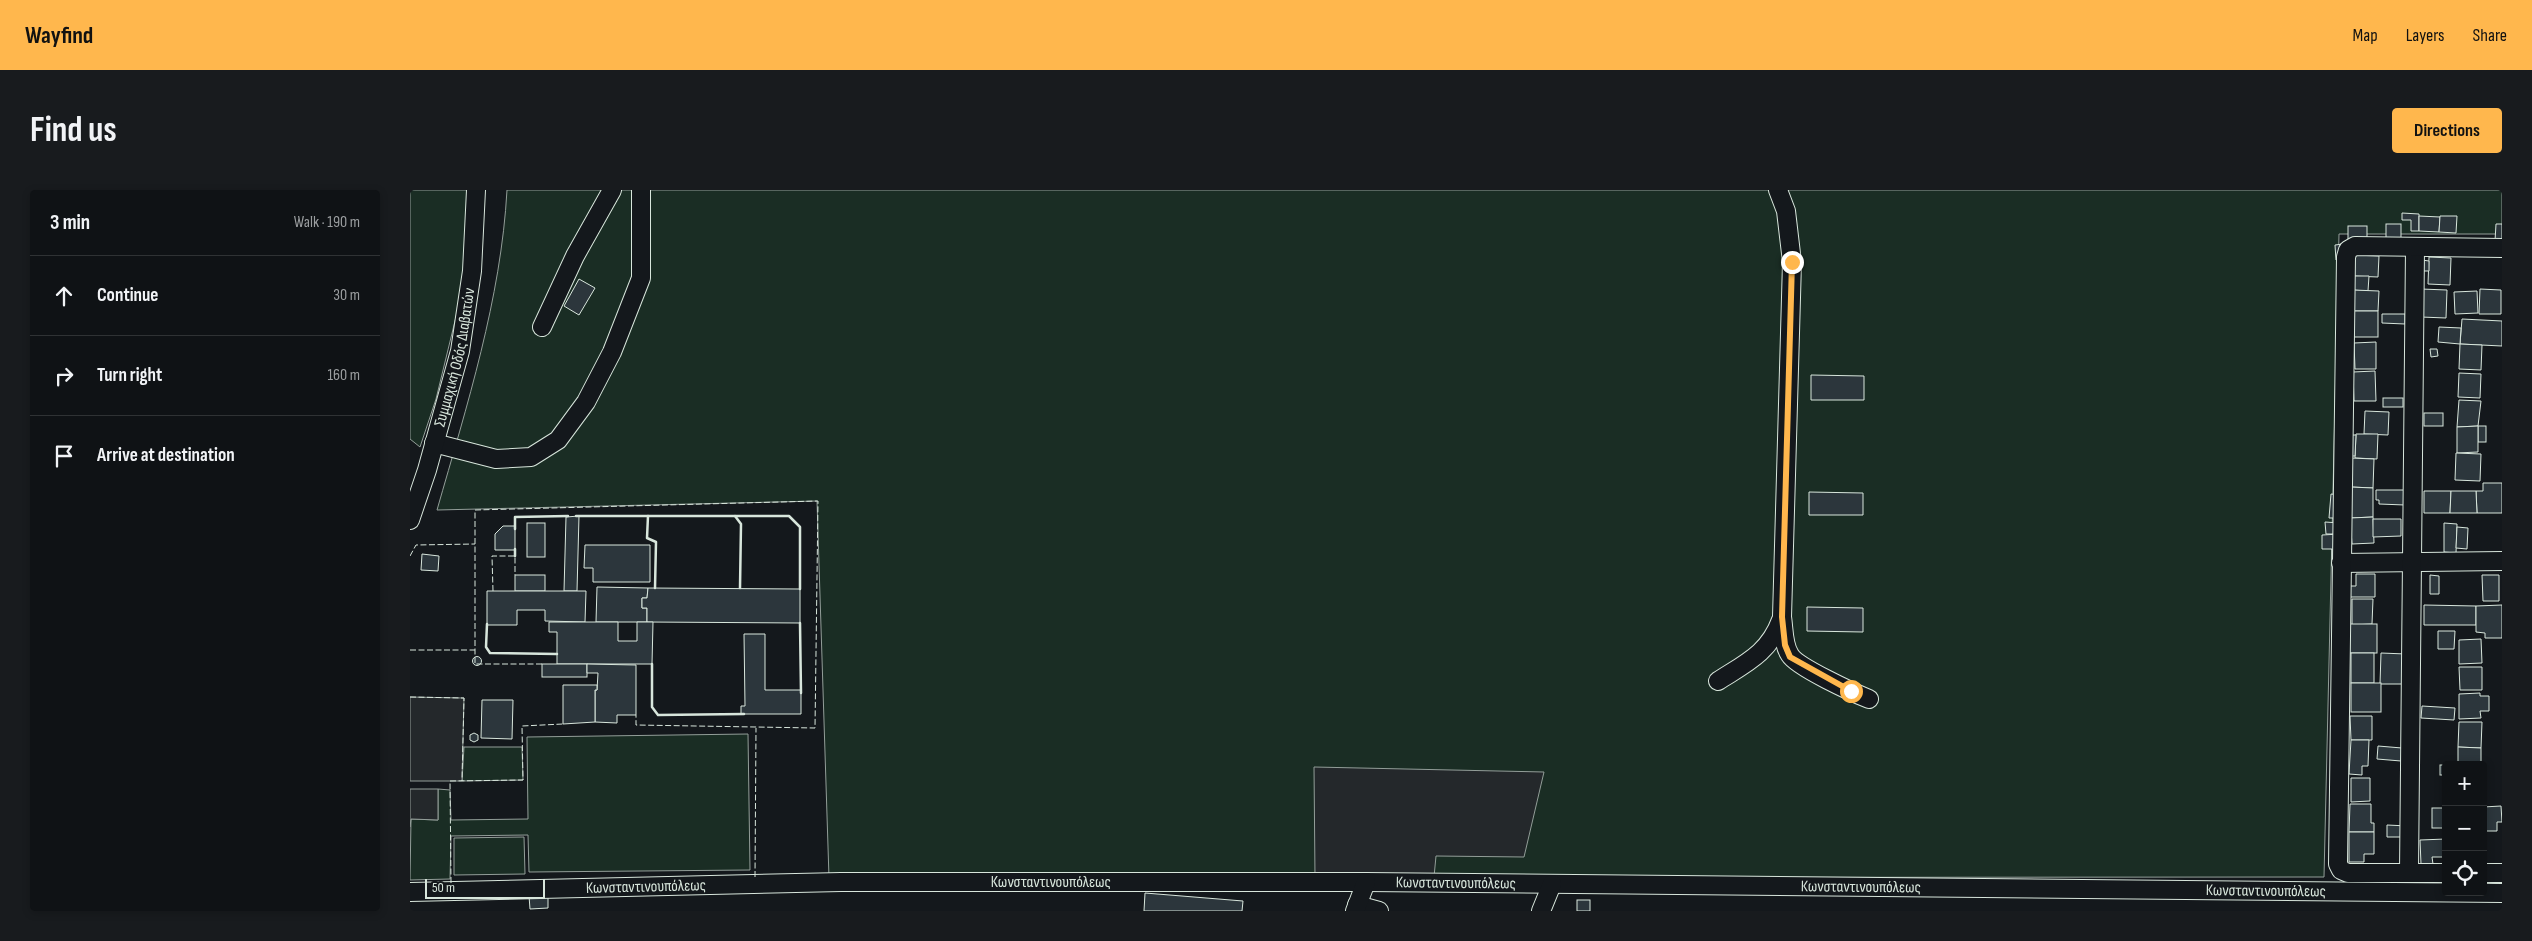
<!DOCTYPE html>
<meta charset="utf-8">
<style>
body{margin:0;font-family:"Sofia Sans Condensed",sans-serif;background:#181b1e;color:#f1f3f6}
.controls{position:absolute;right:15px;bottom:15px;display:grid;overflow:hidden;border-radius:5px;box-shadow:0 2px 8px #0003}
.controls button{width:45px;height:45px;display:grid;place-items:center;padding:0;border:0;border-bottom:1px solid #2f3234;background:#0f1215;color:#f1f3f6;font:25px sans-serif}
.scale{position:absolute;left:15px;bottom:12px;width:120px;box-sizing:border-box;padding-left:5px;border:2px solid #d8e6dc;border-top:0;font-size:14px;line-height:18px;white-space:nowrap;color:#d8e6dc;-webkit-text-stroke:4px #14181c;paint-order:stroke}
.stop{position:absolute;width:15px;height:15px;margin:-11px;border:4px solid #ffb74d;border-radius:50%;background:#fff}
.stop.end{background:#ffb74d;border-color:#fff;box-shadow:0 1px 5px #0008}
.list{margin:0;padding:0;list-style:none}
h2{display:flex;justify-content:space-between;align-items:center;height:65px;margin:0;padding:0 20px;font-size:21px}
h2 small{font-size:16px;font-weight:400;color:#9b9ea0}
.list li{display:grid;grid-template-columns:32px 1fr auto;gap:15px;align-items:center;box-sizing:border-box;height:80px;padding:0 20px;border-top:1px solid #2f3234}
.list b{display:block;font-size:19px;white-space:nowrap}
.list em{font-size:16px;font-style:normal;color:#9b9ea0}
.icon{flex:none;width:28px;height:28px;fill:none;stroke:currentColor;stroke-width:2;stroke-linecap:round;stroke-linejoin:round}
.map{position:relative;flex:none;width:2092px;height:721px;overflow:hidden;border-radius:5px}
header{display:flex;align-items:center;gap:30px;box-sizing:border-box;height:70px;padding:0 25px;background:#ffb74d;color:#111}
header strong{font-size:24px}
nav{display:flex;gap:28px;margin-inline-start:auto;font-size:18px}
.intro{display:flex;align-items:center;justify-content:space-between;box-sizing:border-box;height:120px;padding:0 30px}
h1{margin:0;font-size:35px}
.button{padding:12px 22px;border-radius:5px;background:#ffb74d;color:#111;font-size:18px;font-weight:700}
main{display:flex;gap:30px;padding:0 30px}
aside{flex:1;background:#0f1215;border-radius:5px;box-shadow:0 2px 8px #0003}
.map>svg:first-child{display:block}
.green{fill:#1a2d24;stroke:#939e99}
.parking{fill:#24282b;stroke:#939e99}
.building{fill:#2c363c;stroke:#d8e6dc}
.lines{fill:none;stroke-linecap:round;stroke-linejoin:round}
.minor-casing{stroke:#d8e6dc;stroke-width:20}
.minor{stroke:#14181c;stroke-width:18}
.fence{stroke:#d8e6dc;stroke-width:1;stroke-dasharray:6 2.5;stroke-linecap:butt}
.wall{stroke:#d8e6dc;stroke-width:2.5}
.route{stroke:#ffb74d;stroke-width:6}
.labels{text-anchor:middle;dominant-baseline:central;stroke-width:4;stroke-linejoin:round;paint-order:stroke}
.street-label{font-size:16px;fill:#d8e6dc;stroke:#14181c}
</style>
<header>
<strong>Wayfind</strong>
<nav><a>Map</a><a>Layers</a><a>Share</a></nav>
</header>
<div class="intro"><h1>Find us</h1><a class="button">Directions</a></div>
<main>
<aside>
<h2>3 min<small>Walk · 190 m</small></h2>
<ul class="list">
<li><svg class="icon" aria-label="ahead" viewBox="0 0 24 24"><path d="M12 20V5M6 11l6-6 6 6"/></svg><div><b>Continue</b></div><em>30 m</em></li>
<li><svg class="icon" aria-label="right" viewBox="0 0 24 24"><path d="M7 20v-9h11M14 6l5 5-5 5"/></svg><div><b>Turn right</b></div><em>160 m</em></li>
<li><svg class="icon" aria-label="arrive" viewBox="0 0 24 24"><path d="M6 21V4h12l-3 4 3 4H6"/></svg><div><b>Arrive at destination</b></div></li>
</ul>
</aside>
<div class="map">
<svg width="2092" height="721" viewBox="0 0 2092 721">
<rect width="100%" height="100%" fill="#14181c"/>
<g class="green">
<polygon points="0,0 59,0 54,94 26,209 10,257 0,249"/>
<path d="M97 0H2092V44H1929L1914 687 419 688 407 311 27 320C57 215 91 109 97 0Z"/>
<polygon points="338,544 340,680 119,682 118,645 41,646 40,689 0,690 1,629 28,630 28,599 40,600 41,630 118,629 117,547"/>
<polygon points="54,557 112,557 113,590 52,591"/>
<polygon points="114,647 115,684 44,685 44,648"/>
</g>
<g class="parking">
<polygon points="0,507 54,508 52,591 0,591"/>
<polygon points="904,577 1134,582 1114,667 1026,666 1024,687 905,687"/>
<polygon points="0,599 28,599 28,630 1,629 0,637"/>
</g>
<g class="building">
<polygon points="1992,23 2009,24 2009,41 2001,41 2001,30 1992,30"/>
<polygon points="2009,26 2030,27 2029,42 2009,41"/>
<polygon points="2030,26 2047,26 2046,43 2029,42"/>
<rect x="1976" y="34" width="15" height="17"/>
<polygon points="2086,34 2092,34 2092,51 2085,51"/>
<rect x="1938" y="36" width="19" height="14"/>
<polygon points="1933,54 1934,69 1926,70 1925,55"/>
<polygon points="1943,65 1969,66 1968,87 1942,86"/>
<polygon points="2019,67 2041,68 2040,95 2018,94"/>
<polygon points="2012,70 2019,71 2019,81 2011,81"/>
<polygon points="1942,86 1959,86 1958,101 1941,100"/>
<polygon points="169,89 185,98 169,125 154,116"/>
<polygon points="2011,99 2037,100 2036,128 2011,127"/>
<polygon points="2070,99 2091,100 2091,124 2069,124"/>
<polygon points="1943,100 1969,101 1968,121 1942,121"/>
<polygon points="2067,101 2068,123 2045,124 2044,102"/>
<rect x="1944" y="121" width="24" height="26"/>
<polygon points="1972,124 1995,124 1995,134 1972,133"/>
<polygon points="2052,129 2092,131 2092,156 2050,154"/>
<polygon points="2029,137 2051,138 2050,154 2028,152"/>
<polygon points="1966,152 1966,179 1945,179 1944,153"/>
<polygon points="2050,154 2072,155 2071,180 2049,179"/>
<polygon points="2020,159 2027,159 2028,166 2021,167"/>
<polygon points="1965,181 1966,211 1944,211 1943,182"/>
<polygon points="2049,183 2071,184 2070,208 2048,207"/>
<polygon points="1401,185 1454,186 1454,210 1401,210"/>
<rect x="1973" y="208" width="20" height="9"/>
<polygon points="2049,210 2071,211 2068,236 2047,237"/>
<polygon points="1955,221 1979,222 1978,245 1954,244"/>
<rect x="2014" y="223" width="19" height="13"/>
<rect x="2068" y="236" width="8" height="16"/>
<polygon points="2068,236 2068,262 2047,263 2047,237"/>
<polygon points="1946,244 1968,244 1967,269 1945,268"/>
<polygon points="1938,245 1946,245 1945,266 1938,266"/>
<polygon points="2046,263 2071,264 2070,291 2045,290"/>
<polygon points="1941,268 1964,269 1963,298 1941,297"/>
<polygon points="2073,293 2092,293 2092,323 2067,323 2066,301 2073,301"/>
<polygon points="1941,297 1963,298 1963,327 1940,328"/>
<polygon points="1966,300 1995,300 1995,315 1969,314 1969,310 1966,310"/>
<polygon points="2014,301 2041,301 2040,323 2014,323"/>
<polygon points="2041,301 2066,301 2067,323 2040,323"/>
<polygon points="1399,302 1453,303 1453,325 1399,325"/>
<polygon points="1921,304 1930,305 1928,328 1919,328"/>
<polygon points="169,326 167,401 154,401 156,327"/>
<polygon points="1963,327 1964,353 1942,354 1940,328"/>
<polygon points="1963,329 1991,329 1991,346 1963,347"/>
<polygon points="1915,332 1930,333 1930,344 1916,344"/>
<rect x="117" y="333" width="18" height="34"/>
<polygon points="2034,333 2047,334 2046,363 2034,362"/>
<polygon points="93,336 105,336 105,360 85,360 85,344"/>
<polygon points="2047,337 2058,338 2057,359 2046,358"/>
<polygon points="1930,344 1930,376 1922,376 1922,359 1912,359 1912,345"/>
<polygon points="175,355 240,355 240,392 183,392 183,378 174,378"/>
<polygon points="12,364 29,366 28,381 11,380"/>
<polygon points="1946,384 1965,384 1965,407 1932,407 1931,396 1946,396"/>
<rect x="105" y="385" width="30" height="16"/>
<polygon points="2020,385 2029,386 2029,404 2020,404"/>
<polygon points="2072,385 2089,385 2089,411 2073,411"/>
<polygon points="187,397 238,398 237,408 232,408 232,418 237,418 237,432 186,432"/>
<polygon points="238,398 390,399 390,433 237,432 237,418 232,418 232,408 237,408"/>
<polygon points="77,401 176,401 175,432 135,431 135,420 107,420 107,435 77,435"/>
<polygon points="1942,409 1963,409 1962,434 1942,435"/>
<polygon points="2014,415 2066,416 2066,435 2014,435"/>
<polygon points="2092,415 2092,448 2075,448 2075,443 2066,442 2066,416"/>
<polygon points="1397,417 1453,418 1453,442 1397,441"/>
<polygon points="139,432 208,432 208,451 227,451 227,432 243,432 242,474 147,474 147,442 139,442"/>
<rect x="1937" y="434" width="30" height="29"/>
<polygon points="2028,441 2045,441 2044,459 2028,459"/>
<polygon points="334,444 355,444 355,500 391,500 391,524 331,524 331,516 335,516"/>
<polygon points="2071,449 2072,473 2049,474 2049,450"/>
<rect x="1941" y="463" width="23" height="30"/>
<polygon points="1971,463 1996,464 1996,494 1970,494"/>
<circle cx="67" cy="471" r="4.5"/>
<rect x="132" y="474" width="45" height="13"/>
<polygon points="177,474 226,475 226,525 207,525 207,533 185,532 185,500 187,500 188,483 177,483"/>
<polygon points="2049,477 2072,477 2072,500 2050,500"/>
<rect x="1941" y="493" width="30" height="29"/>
<polygon points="153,495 187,495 187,500 185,500 185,532 153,534"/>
<polygon points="2070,503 2070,506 2079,506 2079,521 2070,521 2071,528 2049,529 2049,504"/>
<polygon points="72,510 103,510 102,549 71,548"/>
<polygon points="2012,516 2045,518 2044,530 2011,528"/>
<polygon points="1940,526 1962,526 1962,550 1941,550"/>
<polygon points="2049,532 2072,532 2071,558 2048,557"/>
<polygon points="64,543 68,545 68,550 64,552 60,550 60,545"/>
<polygon points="1941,550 1959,550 1958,576 1952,576 1952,585 1939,584"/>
<polygon points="1968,556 1992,558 1991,571 1967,569"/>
<polygon points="2048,557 2071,558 2071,575 2048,575"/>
<rect x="2030" y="575" width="6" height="10"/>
<polygon points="1941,588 1960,588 1960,611 1941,612"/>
<polygon points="1940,614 1961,614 1961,633 1964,633 1964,642 1939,642"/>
<polygon points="2091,616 2092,632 2087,632 2087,641 2073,641 2073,617"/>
<rect x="2022" y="618" width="14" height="20"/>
<polygon points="1977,635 1998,636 1997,647 1977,647"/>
<polygon points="1939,642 1964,642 1964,664 1954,664 1954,672 1939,672"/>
<polygon points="2036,649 2036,667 2022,667 2023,674 2011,674 2010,650"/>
<polygon points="735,703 833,711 832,721 734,721"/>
<polygon points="138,705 138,718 120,719 119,706"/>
<rect x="1167" y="710" width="13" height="11"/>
</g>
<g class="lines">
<defs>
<g id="minor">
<path d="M1368 0 1376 21 1382 72 1372 427C1374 439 1373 455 1380 465 1387 477 1444 503 1459 509"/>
<polyline points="132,137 165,66 202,0"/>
<polyline points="24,253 86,269 121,267 148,250 176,212 202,162 231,88 231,0"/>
<path id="s1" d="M0 330 17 280 50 161 62 81 66 0"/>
<polyline points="1931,373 2092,371"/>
<path d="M1308 491C1336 473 1359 463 1371 430"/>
<polyline points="1999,682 2005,58"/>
<polyline points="2036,683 1938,683 1931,680 1928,674 1936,67 1938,60 1945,56 2092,58"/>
<polyline points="2073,683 2092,683"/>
<path id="s2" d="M0 702 431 692H956L2092 703"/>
<polyline points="947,715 969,721"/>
<polyline points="945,721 956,692"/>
<polyline points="1131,721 1142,694"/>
</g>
</defs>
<use href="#minor" class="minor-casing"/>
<use href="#minor" class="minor"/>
<g class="fence">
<polyline points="0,366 6,355 65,354"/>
<polyline points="83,401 82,366 105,366 105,385"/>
<polyline points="0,460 65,460"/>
<polyline points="132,474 65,474 65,320 408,311 405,538 226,535 226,525"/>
<polyline points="0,507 54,508 52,591"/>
<polyline points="345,687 346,538"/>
<polyline points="41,693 40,591 113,590 112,536 153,534"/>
</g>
<g class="wall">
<polyline points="166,326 379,326 390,337 390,399"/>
<polyline points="238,326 237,348 246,352 245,398"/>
<polyline points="325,326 331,334 330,398"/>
<polyline points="105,339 105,327 158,326"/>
<polyline points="105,366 105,359"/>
<polyline points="390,433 391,503"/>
<polyline points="77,434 76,457 80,463 147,464"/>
<polyline points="242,474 242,517 248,525 334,524"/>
</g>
</g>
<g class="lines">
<polyline class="route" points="1382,72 1372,427 1375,455 1380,467 1441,501"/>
</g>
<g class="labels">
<g class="street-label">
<text stroke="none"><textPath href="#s1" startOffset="169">Συμμαχική Οδός Διαβατών</textPath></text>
<text stroke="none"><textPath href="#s2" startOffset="641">Κωνσταντινουπόλεως</textPath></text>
<text stroke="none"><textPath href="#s2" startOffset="1046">Κωνσταντινουπόλεως</textPath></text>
<text stroke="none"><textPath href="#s2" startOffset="236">Κωνσταντινουπόλεως</textPath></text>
<text stroke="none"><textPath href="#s2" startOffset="1451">Κωνσταντινουπόλεως</textPath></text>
<text stroke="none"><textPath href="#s2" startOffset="1856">Κωνσταντινουπόλεως</textPath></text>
</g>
</g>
</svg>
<div class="controls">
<button>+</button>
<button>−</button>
<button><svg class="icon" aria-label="locate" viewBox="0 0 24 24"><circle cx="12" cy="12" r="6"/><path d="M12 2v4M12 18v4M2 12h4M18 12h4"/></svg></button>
</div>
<div class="scale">50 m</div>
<div class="stop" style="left:1441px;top:501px"></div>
<div class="stop end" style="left:1382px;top:72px"></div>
</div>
</main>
